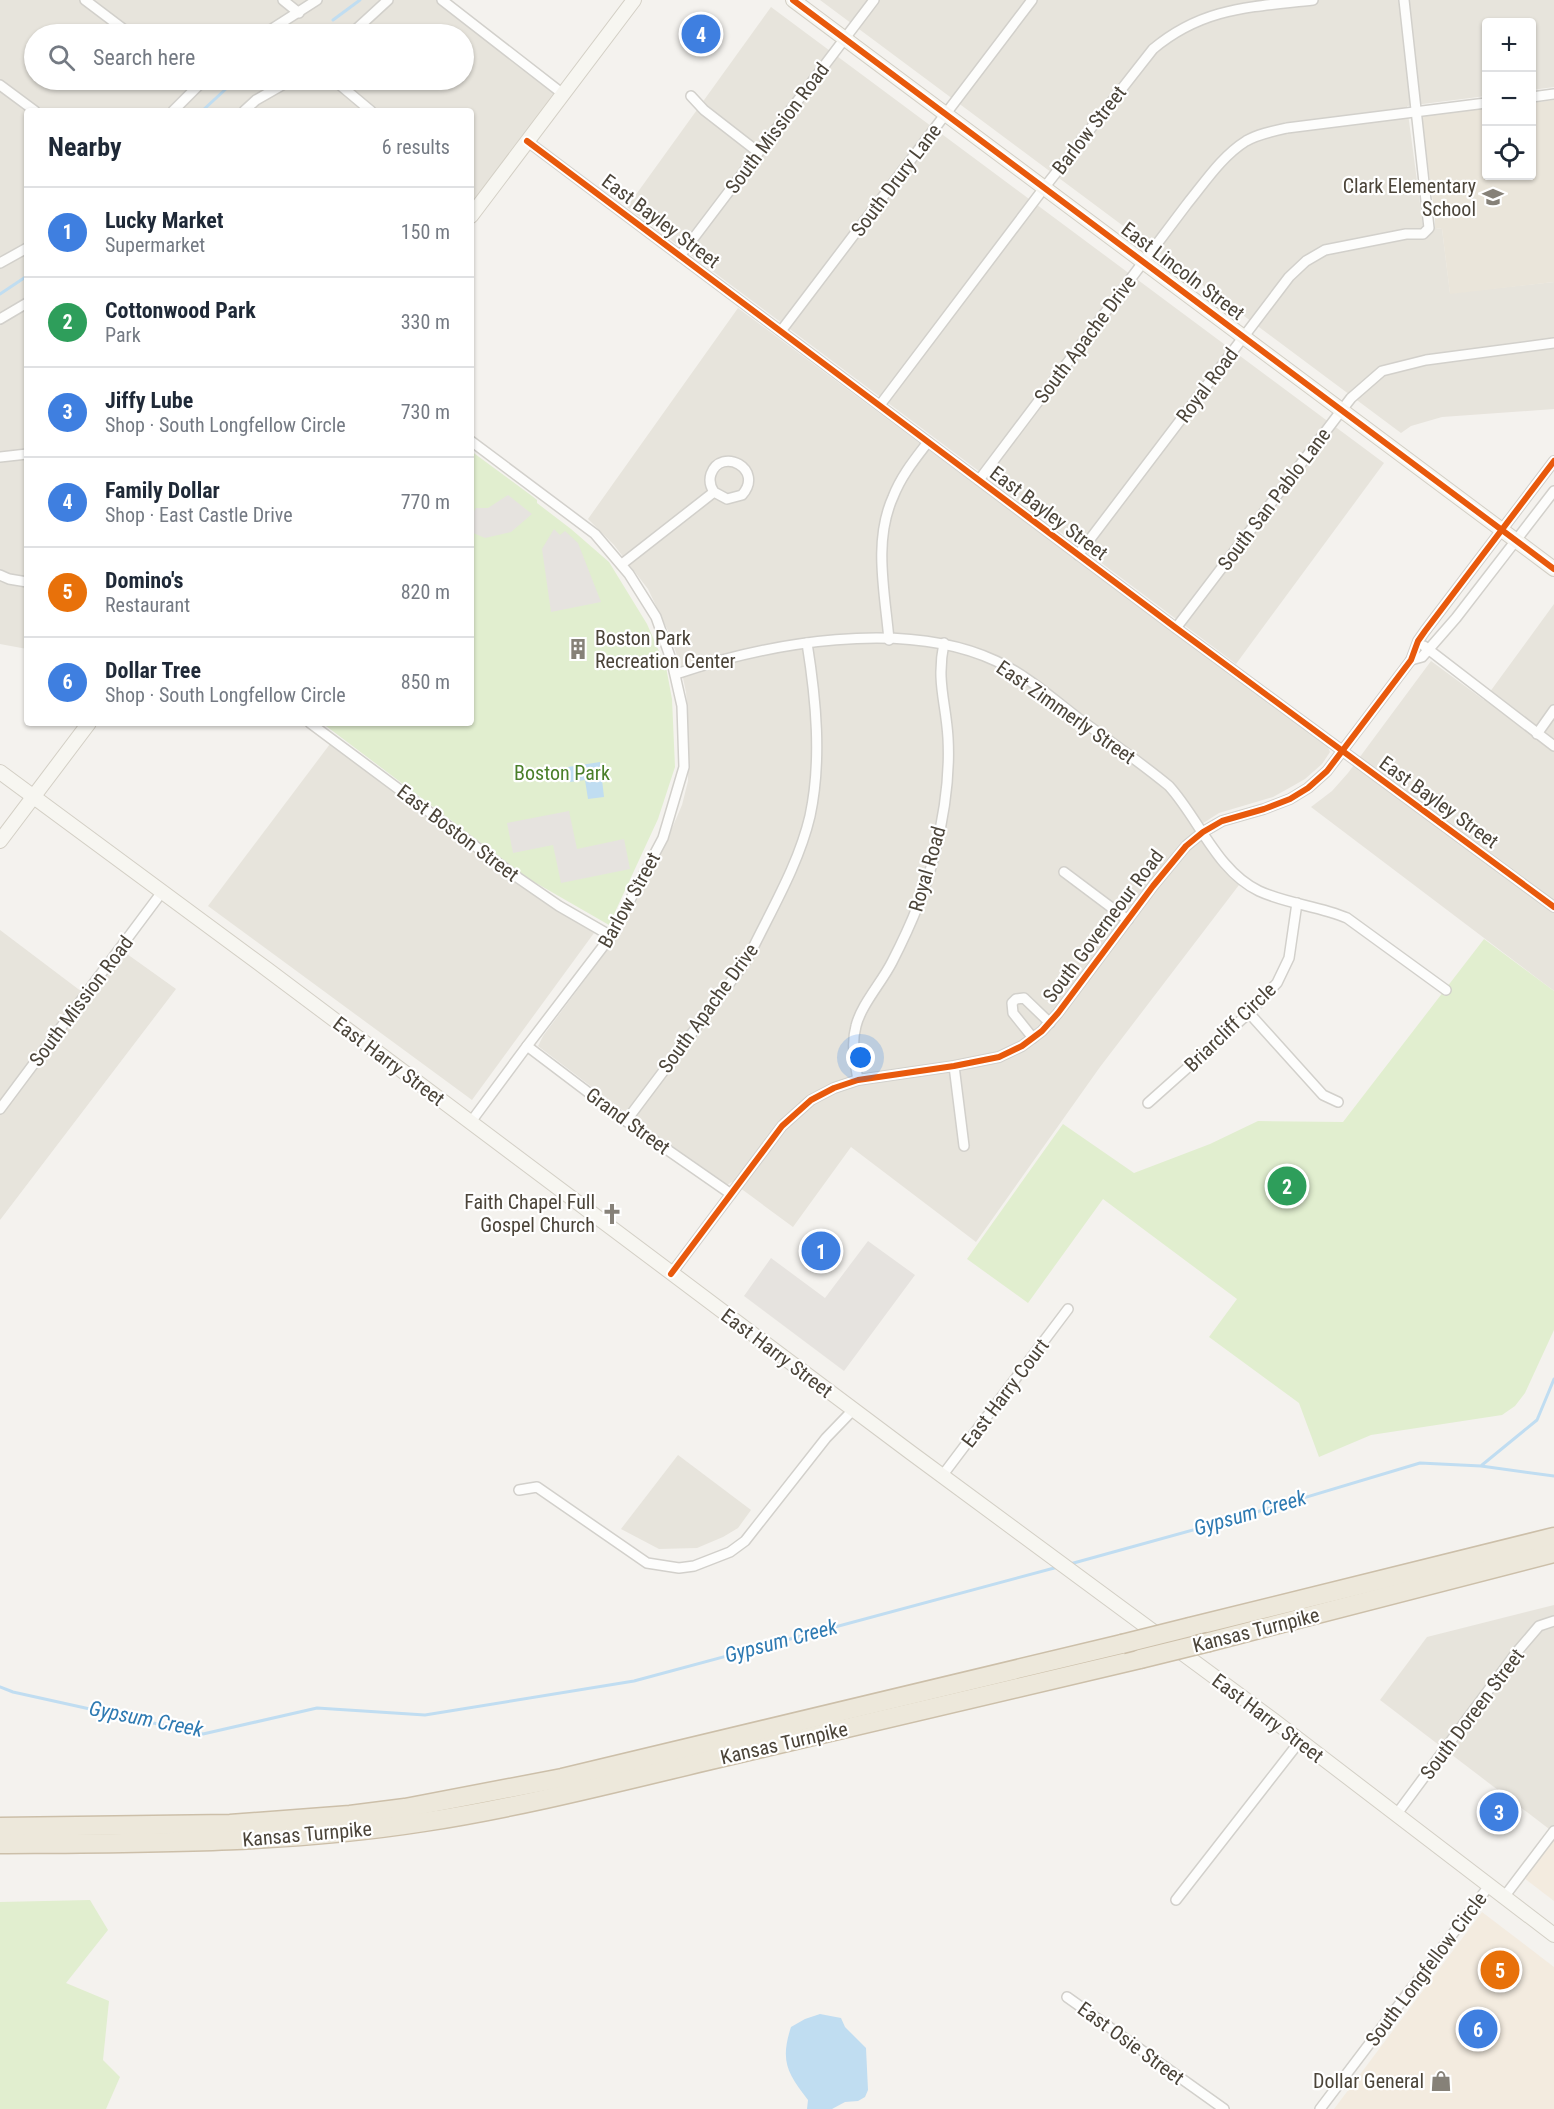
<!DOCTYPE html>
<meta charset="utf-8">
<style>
body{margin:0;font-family:"Roboto Condensed",sans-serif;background:#f6f6f7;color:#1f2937}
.controls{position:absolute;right:18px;top:18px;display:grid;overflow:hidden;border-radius:6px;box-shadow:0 2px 4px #0004}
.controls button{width:54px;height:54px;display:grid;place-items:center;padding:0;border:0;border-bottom:2px solid #e0e1e3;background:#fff;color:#1f2937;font:30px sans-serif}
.you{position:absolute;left:861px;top:1058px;width:21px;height:21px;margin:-15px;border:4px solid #fff;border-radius:50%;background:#1a73e8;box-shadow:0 0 0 9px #1a73e833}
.badge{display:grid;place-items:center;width:39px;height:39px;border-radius:50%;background:#868178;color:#fff;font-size:20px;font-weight:700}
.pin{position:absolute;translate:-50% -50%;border:3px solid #fff;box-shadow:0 2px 6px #0006}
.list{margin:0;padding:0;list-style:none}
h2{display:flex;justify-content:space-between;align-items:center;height:78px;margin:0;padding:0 24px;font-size:26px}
h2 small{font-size:20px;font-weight:400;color:#747a83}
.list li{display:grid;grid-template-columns:39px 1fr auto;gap:18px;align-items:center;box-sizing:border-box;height:90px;padding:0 24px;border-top:2px solid #e0e1e3}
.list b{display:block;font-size:22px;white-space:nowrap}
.list p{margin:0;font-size:20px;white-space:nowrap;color:#747a83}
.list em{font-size:20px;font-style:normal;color:#747a83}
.icon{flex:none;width:33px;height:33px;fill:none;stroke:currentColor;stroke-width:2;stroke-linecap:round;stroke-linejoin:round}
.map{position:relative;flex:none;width:1554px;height:2109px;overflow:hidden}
.search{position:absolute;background:#fff;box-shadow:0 2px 4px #0004;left:24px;top:24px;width:450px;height:66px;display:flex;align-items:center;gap:15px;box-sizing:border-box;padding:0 21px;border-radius:33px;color:#747a83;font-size:22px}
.panel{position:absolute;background:#fff;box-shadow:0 2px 4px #0004;left:24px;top:108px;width:450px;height:618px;border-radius:6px}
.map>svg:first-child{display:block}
.residential{fill:#e7e4dc;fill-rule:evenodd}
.commercial{fill:#f3ebdf}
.education{fill:#eae5da}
.green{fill:#e1eecf}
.parking{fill:#e6e3df}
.water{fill:#c0ddf1}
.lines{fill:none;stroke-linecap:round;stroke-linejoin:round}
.stream{stroke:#c0ddf1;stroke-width:3}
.street-casing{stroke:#d2d0cb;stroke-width:12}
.secondary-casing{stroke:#d3cfc5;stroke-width:16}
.highway-casing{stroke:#ccbfa9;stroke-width:21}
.street{stroke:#fdfdfc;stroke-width:9}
.secondary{stroke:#f7f6f1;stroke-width:14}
.highway{stroke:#ede8db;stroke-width:18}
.highway-bridge-casing{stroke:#ccbfa9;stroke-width:21;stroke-linecap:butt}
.highway-bridge{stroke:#ede8db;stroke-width:18}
.cycleway-casing{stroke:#fff;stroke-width:10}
.cycleway{stroke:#e8590c;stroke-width:6}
.labels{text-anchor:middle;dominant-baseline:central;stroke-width:4.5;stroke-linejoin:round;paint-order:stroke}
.street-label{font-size:20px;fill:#4b4439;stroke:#fff}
.poi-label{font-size:20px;fill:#4b4439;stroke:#fff;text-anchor:end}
.park-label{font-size:20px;fill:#4a7f2a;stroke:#fff}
.water-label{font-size:21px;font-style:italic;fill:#2e7ab2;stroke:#fff}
</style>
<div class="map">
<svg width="1554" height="2109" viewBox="0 0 1554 2109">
<rect width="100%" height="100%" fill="#f4f2ee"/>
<g class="residential">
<path d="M0 0H442L563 94 471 216V111H27V649L0 644ZM34 34H464V80H34Z"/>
<polygon points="820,0 1554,0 1554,87 1532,90 1532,22 1486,22 1486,96 1407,106 1423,226 1442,229 1450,293 1554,282 1554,409 1442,417 1411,426 1401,433"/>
<polygon points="771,7 1384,463 1236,664 627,207"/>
<polygon points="738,308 1328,747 1330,752 1322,764 1305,779 1291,787 1273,797 1219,813 1194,829 1210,854 1239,885 1100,1067 976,1242 851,1147 793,1227 732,1182 725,1186 719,1184 538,1046 543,1036 623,929 673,826 682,805 688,781 688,717 686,692 680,664 669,633 648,589 614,545 588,519"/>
<polygon points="1554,604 1554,991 1311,807 1332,791 1348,773 1431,661 1484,700"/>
<polygon points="333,740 594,933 472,1100 208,906"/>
<polygon points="0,930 86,995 120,949 176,989 0,1220"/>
<polygon points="678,1455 751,1510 738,1528 723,1537 697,1548 659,1549 621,1529"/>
<polygon points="1554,1605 1554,1831 1553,1832 1380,1700 1427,1637"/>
</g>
<g class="commercial">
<polygon points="1554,1833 1554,1901 1520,1875"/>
<polygon points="1482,1912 1554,1967 1554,2109 1334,2109"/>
</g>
<polygon class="education" points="1554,100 1554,282 1450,294 1442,229 1435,228 1435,218 1422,121 1423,117 1426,115 1486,108 1486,176 1532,176 1532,103"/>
<g class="green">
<polygon points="471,451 532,496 537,500 537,503 571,529 609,562 647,624 666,667 672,699 675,767 658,819 609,925 529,879 322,723 471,723"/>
<polygon points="1484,939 1554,991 1554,1330 1525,1393 1515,1406 1502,1415 1371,1435 1319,1457 1299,1403 1209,1337 1237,1299 1103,1199 1028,1303 967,1259 1063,1124 1134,1173 1210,1144 1258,1121 1343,1122"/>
<polygon points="90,1900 108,1930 66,1983 109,2001 103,2060 120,2077 106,2109 0,2109 0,1902"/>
</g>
<g class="parking">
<polygon points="508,495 532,514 511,532 485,538 471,532 471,516 476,508 488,508"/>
<polygon points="554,529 560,535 565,531 578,543 601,602 551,612 542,549"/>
<polygon points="569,811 577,849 624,839 630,869 561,883 553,845 513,853 507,823"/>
<polygon points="868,1241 915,1275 844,1371 744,1296 771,1258 825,1298"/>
</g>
<g class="water">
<polygon points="600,762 604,797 588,799 585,780 570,782 568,767"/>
<path d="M820 2014 841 2018 845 2027 866 2048 868 2090 865 2097 858 2101 845 2102 832 2109H807L808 2100C787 2073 780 2061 791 2027L805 2019Z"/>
</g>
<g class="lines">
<g class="stream">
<polyline points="333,20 360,0"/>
<polyline points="313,34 322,29"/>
<polyline points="202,111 228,87 241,80"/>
<polyline points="0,294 27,276"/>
<polyline points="1482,1465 1537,1420 1554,1379"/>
<polyline points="1070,1564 1240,1517 1420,1463 1481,1466 1554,1476"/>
<polyline points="0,1687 13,1692 203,1734 317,1708 425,1715 634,1681 1058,1567"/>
</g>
<defs>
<g id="street">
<polyline points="85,0 130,34"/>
<polyline points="283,0 299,13"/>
<polyline points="442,0 563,94"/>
<polyline points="264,34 317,0"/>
<polyline points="351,34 388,0"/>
<polyline points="334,80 371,111"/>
<polyline points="0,85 35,111"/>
<polyline points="691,96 704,110 758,152"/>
<polyline points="1532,97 1554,94"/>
<polyline points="173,111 204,80"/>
<polyline points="244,111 256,100 291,80"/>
<polyline points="527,141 1176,628 1554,907"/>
<polyline points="680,256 874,0"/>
<polyline points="0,263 27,248"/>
<polyline points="0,319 27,303"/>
<polyline points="781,331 1032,0"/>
<path d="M880 405 1044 188 1153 49C1203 7 1251 7 1313 0"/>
<polyline points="0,457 27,454"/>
<path d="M979 480 1187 204C1205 182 1222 156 1246 141 1258 134 1273 131 1287 128L1486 103"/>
<polyline points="1078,555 1289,277 1306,261 1325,250 1406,234 1423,234 1429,228 1404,0"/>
<path d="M622 564 714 492 727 499 742 495C765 469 721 446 711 474 709 480 710 486 714 492"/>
<polyline points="0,575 9,579 27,582"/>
<polyline points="1176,628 1351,398 1382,371 1426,360 1554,343"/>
<path d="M889 640C885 593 873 541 893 497 901 476 915 459 928 442"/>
<polyline points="1424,646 1554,746"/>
<polyline points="1411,660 1422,657 1456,618 1554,491"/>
<path d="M676 674C768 643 904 618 996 661 1026 675 1052 698 1078 718 1108 740 1140 762 1169 786 1199 819 1217 871 1259 891 1287 904 1319 906 1347 918L1446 990"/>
<polyline points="310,723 514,875 559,906 611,936"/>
<polyline points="1537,734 1554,710"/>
<polyline points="1064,872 1128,920"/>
<polyline points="1249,1013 1323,1095 1338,1102"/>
<polyline points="1033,1038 1013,1013 1012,1003 1016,999 1024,998 1050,1023"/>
<polyline points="527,1046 626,1121 731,1194"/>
<polyline points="954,1066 964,1146"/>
<path d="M858 1080C855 1062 851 1044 856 1026 861 1005 882 982 892 962 910 927 926 891 935 852 944 816 950 775 948 738 946 702 936 682 944 643"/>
<polyline points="1148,1103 1249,1013 1277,983 1289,958 1297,903"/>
<polyline points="0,1109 162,892"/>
<path d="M626 1121 744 964 752 950C773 907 799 863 810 816 822 760 816 699 807 643"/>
<polyline points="470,1123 527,1046 611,936 663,838 684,767 682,706 672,662 656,617 629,574 595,534 471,441"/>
<polyline points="671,1274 782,1126 811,1100 834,1088 858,1080 954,1066 999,1057 1022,1046 1042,1031 1058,1013 1153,886 1186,846 1203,832 1222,821 1264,809 1290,799 1308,788 1327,771 1411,660 1418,641 1425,631 1554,461"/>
<polyline points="942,1476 1068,1309"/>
<polyline points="519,1490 537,1487 647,1563 679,1568 694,1566 730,1552 745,1541 826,1438 853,1410"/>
<polyline points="1396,1815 1516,1653 1539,1626 1554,1621"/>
<polyline points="1504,1897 1554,1831"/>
<polyline points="1176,1900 1300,1741"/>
<polyline points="1067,1997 1224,2109"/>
<polyline points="1320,2109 1489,1886"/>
</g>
<g id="secondary">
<polyline points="793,0 1554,569"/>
<polyline points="471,216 634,0"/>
<polyline points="0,772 268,970 910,1452 1273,1720 1554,1935"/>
<polyline points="0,841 89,723"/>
</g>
<g id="highway">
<polyline points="1190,1627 1554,1537"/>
<polyline points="1209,1642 1554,1553"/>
<polyline points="0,1827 230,1824 350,1815 405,1808 562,1778 1122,1644"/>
<path d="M0 1844C142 1843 284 1844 424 1822 522 1807 618 1782 715 1759 856 1725 998 1692 1140 1659"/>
</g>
</defs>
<use href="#street" class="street-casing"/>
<use href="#secondary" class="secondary-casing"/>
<use href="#highway" class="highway-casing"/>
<use href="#street" class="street"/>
<use href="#secondary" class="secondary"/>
<use href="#highway" class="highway"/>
<defs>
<g id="highway-bridge">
<polyline points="1122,1644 1190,1627"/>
<polyline points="1140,1659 1209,1642"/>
</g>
</defs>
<use href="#highway-bridge" class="highway-bridge-casing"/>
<use href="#highway-bridge" class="highway-bridge"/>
<defs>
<g id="cycleway">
<polyline points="793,0 1554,569"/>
<polyline points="527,141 1176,628 1554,907"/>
<polyline points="671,1274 782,1126 811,1100 834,1088 858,1080 954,1066 999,1057 1022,1046 1042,1031 1058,1013 1153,886 1186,846 1203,832 1222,821 1264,809 1290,799 1308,788 1327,771 1411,660 1418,641 1425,631 1554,461"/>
</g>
</defs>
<use href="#cycleway" class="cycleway-casing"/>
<use href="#cycleway" class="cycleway"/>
</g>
<defs>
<symbol id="school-bare" viewBox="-9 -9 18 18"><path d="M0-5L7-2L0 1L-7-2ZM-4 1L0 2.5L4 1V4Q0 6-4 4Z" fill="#868178" stroke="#fff" stroke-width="2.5" paint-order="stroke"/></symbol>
<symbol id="building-bare" viewBox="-9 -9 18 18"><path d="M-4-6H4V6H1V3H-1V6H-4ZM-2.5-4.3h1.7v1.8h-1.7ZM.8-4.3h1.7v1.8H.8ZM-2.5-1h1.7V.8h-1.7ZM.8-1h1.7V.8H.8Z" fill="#868178" stroke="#fff" stroke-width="2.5" paint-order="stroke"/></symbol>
<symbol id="church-bare" viewBox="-9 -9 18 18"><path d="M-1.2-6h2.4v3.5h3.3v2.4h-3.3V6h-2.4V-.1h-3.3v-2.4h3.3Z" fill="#868178" stroke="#fff" stroke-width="2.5" paint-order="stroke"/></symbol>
<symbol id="shop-bare" viewBox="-9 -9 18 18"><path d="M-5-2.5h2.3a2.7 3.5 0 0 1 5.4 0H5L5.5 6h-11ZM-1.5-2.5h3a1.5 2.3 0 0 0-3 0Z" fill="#868178" stroke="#fff" stroke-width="2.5" paint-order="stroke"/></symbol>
</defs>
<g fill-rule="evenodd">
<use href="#school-bare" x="1478" y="182" width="30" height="30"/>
<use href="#building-bare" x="563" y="634" width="30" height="30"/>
<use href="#church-bare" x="597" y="1199" width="30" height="30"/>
<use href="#shop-bare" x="1426" y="2066" width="30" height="30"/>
</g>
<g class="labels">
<g class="street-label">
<text transform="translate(777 128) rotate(-53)">South Mission Road</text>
<text transform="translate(1089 130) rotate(-52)">Barlow Street</text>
<text transform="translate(896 180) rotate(-53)">South Drury Lane</text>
<text transform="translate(661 221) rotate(37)">East Bayley Street</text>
<text transform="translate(1183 271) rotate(37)">East Lincoln Street</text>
<text transform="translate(1085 339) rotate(-53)">South Apache Drive</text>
<text transform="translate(1207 385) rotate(-53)">Royal Road</text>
<text transform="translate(1274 499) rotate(-53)">South San Pablo Lane</text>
<text transform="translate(1049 513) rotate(37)">East Bayley Street</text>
<text transform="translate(1066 712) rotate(35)">East Zimmerly Street</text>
<text transform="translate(1439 802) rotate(36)">East Bayley Street</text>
<text transform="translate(458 833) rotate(37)">East Boston Street</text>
<text transform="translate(927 869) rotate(-74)">Royal Road</text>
<text transform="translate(629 900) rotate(-61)">Barlow Street</text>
<text transform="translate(1103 926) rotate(-53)">South Governeour Road</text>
<text transform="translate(81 1001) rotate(-53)">South Mission Road</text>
<text transform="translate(708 1008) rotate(-54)">South Apache Drive</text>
<text transform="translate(1230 1027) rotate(-44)">Briarcliff Circle</text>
<text transform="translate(389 1061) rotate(37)">East Harry Street</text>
<text transform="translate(628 1121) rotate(36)">Grand Street</text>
<text transform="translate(777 1353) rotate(37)">East Harry Street</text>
<text transform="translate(1005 1393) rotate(-53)">East Harry Court</text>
<text transform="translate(1256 1630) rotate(-14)">Kansas Turnpike</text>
<text transform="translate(1472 1714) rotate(-53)">South Doreen Street</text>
<text transform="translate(1268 1718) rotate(37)">East Harry Street</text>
<text transform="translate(784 1743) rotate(-13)">Kansas Turnpike</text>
<text transform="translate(307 1834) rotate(-5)">Kansas Turnpike</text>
<text transform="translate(1426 1969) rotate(-53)">South Longfellow Circle</text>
<text transform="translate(1131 2043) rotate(36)">East Osie Street</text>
</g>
<g class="poi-label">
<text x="1476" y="186">Clark Elementary<tspan x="1476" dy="23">School</tspan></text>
<text x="595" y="638" text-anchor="start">Boston Park<tspan x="595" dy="23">Recreation Center</tspan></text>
<text x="595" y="1202">Faith Chapel Full<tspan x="595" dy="23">Gospel Church</tspan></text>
<text x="1424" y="2081">Dollar General</text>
</g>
<g class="park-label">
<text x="562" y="773">Boston Park</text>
</g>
<g class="water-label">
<text transform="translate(1250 1513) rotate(-16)">Gypsum Creek</text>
<text transform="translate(781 1641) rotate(-15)">Gypsum Creek</text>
<text transform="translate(146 1719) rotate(11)">Gypsum Creek</text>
</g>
</g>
</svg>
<div class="controls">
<button>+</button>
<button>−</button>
<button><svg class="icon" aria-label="locate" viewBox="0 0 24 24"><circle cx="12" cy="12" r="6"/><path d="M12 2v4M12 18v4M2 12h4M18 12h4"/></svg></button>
</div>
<div class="you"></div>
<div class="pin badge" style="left:821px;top:1251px;background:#3f7fe0">1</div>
<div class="pin badge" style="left:1287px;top:1186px;background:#2e9e5b">2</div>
<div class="pin badge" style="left:1499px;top:1812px;background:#3f7fe0">3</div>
<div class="pin badge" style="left:701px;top:34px;background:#3f7fe0">4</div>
<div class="pin badge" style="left:1500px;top:1970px;background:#e8710a">5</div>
<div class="pin badge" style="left:1478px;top:2029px;background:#3f7fe0">6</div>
<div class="search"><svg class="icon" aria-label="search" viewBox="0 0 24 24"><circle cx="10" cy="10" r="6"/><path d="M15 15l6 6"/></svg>Search here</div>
<section class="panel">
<h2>Nearby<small>6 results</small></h2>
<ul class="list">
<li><span class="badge" style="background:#3f7fe0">1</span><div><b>Lucky Market</b><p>Supermarket</p></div><em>150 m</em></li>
<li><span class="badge" style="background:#2e9e5b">2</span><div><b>Cottonwood Park</b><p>Park</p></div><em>330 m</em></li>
<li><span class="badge" style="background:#3f7fe0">3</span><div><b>Jiffy Lube</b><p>Shop · South Longfellow Circle</p></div><em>730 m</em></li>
<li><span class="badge" style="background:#3f7fe0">4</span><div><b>Family Dollar</b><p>Shop · East Castle Drive</p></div><em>770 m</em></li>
<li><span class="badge" style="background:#e8710a">5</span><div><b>Domino's</b><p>Restaurant</p></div><em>820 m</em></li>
<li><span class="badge" style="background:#3f7fe0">6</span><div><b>Dollar Tree</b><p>Shop · South Longfellow Circle</p></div><em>850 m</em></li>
</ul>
</section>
</div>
